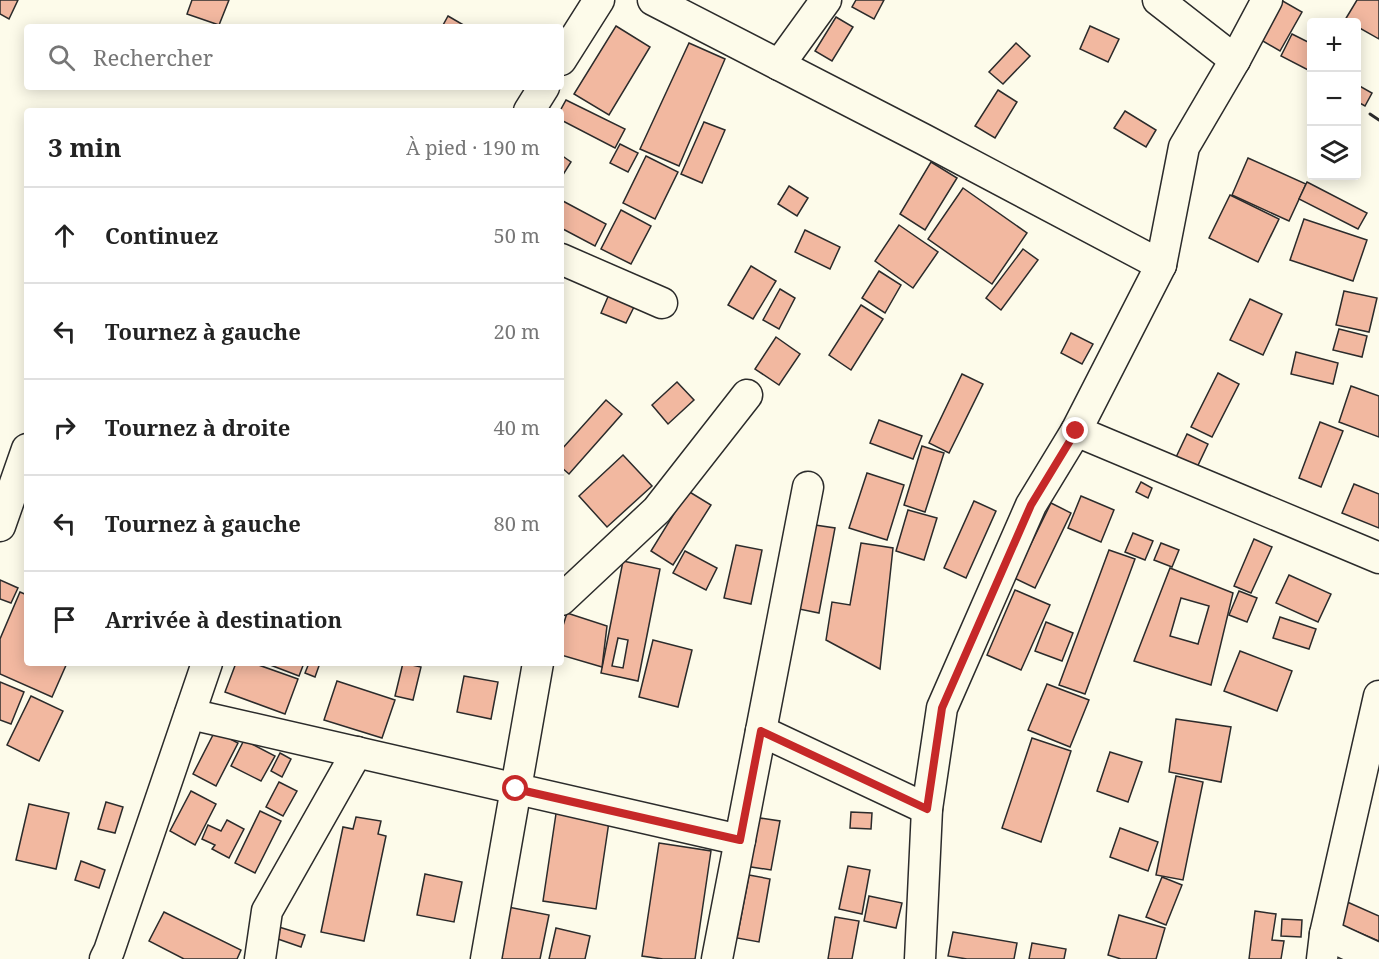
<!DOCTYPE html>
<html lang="fr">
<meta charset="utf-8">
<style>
body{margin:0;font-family:"Noto Serif",serif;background:#f2f2f2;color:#222}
.controls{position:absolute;right:18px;top:18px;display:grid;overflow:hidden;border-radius:6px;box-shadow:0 3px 15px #0003}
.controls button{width:54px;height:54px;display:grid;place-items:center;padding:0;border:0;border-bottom:2px solid #e0e0e0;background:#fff;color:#222;font:30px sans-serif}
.stop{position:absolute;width:18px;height:18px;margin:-14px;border:4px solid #c62828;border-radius:50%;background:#fff}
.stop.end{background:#c62828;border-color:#fff;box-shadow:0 2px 6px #0008}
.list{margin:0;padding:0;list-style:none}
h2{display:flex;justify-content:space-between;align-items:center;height:78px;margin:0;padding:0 24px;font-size:26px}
h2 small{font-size:20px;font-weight:400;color:#767676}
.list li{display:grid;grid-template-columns:39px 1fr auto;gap:18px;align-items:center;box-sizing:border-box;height:96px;padding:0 24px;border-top:2px solid #e0e0e0}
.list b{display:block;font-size:22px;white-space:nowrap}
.list em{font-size:20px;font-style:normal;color:#767676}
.icon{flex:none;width:33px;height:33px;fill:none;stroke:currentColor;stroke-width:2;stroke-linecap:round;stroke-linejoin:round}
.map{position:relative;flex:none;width:1379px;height:959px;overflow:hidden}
.search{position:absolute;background:#fff;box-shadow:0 3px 15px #0003;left:24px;top:24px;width:540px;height:66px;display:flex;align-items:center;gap:15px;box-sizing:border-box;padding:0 21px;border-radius:6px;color:#767676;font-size:22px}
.panel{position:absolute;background:#fff;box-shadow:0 3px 15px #0003;left:24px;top:108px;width:540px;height:558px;border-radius:6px}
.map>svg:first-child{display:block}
.building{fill:#f2b8a0;stroke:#2b2b2b;stroke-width:1.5;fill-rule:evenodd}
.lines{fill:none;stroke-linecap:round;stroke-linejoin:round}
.street-casing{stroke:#2b2b2b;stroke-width:33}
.street{stroke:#fdfbea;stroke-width:30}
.wall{stroke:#2b2b2b;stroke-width:3}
.route{stroke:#c62828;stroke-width:8}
</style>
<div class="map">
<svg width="1379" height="959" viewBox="0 0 1379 959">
<rect width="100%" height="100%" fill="#fdfbea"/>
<g class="building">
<polygon points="0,0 18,0 9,19 0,14"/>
<polygon points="192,0 229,0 219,25 187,14"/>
<polygon points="856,0 884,0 874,19 852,7"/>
<polygon points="1281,0 1302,12 1280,51 1256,37"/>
<polygon points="1357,0 1379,0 1379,39 1356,26 1356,22 1350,22 1345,20"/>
<polygon points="448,16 467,27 442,27"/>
<polygon points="836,17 853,27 832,61 815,51"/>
<polygon points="616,26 650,47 609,115 574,94"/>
<polygon points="1090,26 1119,39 1108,62 1080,49"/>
<polygon points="1292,34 1312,44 1312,72 1281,56"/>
<polygon points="689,43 725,59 679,166 640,149"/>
<polygon points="1016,43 1030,56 1003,84 989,72"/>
<polygon points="1356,84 1372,93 1365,106 1356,101"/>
<polygon points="998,90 1017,102 995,138 975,126"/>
<polygon points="566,100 625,129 615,148 561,120 560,111"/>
<polygon points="1125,111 1156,130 1146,147 1114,128"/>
<polygon points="704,122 725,130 702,183 681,174"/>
<polygon points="620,144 638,153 628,172 610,163"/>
<polygon points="561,155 571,162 561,178"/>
<polygon points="646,156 678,172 655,219 623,203"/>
<polygon points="1248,158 1306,184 1289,221 1232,195"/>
<polygon points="931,162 957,178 925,230 900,214"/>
<polygon points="1307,182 1367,213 1358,229 1299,199"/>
<polygon points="789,186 808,198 797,216 778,204"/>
<polygon points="963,188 1027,233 992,284 928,239"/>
<polygon points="1230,195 1279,219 1258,262 1209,238"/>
<polygon points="561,200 606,224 595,246 561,228"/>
<polygon points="621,210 651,226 631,264 601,249"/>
<polygon points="1304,219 1367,240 1353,281 1290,260"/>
<polygon points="899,225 938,252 913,288 875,261"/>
<polygon points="805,230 840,247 830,269 795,252"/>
<polygon points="1023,249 1038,260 1001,310 986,298"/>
<polygon points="751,266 776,281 753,319 728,305"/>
<polygon points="879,271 901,285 885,313 862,298"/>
<polygon points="780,289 795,298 779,329 763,320"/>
<polygon points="1344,291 1377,298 1369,332 1336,325"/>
<polygon points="610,292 636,303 626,323 601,313"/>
<polygon points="1250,299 1282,314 1263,355 1230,340"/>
<polygon points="861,305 883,319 851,370 829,355"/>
<polygon points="1339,329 1367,336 1362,357 1333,350"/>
<polygon points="1071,333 1093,344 1082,364 1061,353"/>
<polygon points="776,337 800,354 779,385 755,369"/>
<polygon points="1296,352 1338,363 1333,384 1291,374"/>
<polygon points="1218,373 1239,384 1212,437 1191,427"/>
<polygon points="962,374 983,384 949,453 929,443"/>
<polygon points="677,382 694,400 668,424 652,405"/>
<polygon points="1351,386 1379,396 1379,437 1339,422"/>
<polygon points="606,400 622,414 569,474 561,467 561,450"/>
<polygon points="879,420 922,436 913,459 870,443"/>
<polygon points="1320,422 1343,431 1321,487 1299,478"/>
<polygon points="1187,434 1208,444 1192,478 1171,468"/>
<polygon points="922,446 944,453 925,512 904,505"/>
<polygon points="623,455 652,486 607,527 579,496"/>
<polygon points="867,473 904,485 887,540 849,528"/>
<polygon points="1141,482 1152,488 1148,498 1136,492"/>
<polygon points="1354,484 1379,494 1379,528 1342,513"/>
<polygon points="688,491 711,505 673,565 651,551"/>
<polygon points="1081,496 1114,510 1101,542 1068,528"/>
<polygon points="974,501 996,511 966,578 944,568"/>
<polygon points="1051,503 1071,513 1035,588 1014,578"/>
<polygon points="908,510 937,518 924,560 896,551"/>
<polygon points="815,525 835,528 819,613 799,609"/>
<polygon points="1133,533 1153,541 1145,560 1125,552"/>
<polygon points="1254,539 1272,547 1251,593 1234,586"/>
<polygon points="861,543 893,548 880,669 826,640 832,602 850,605"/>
<polygon points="1161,543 1179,550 1172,567 1154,560"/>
<polygon points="736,545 762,550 751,604 724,598"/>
<polygon points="1109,550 1135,559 1085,694 1059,685"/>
<polygon points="685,551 717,568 706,590 673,573"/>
<path d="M623 561 660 569 638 681 601 673ZM618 638 628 640 623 668 612 666Z"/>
<path d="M1170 568 1233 593 1211 685 1134 661ZM1181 598 1209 606 1198 644 1170 636Z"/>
<polygon points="1289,575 1331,594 1318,622 1276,603"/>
<polygon points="0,580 18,588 11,603 0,599"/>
<polygon points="1015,590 1050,605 1021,670 987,655"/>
<polygon points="1239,591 1257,598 1247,622 1229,615"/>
<polygon points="20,592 27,595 27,663 67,663 52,697 0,674 0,639"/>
<polygon points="567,613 607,626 602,667 561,655 561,632"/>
<polygon points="1280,617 1316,629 1309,649 1273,638"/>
<polygon points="1046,622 1073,633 1062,661 1035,651"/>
<polygon points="653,640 692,650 678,707 639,697"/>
<polygon points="1240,651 1292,671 1277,711 1224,691"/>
<polygon points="236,663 253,663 298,679 285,714 225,692"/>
<polygon points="265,663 304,663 299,676"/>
<polygon points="309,663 320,663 315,677 305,673"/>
<polygon points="403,663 421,667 413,700 395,696"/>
<polygon points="464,676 498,682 491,719 457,712"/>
<polygon points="337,681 395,700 382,738 324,720"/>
<polygon points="0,682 24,692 11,724 0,720"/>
<polygon points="1047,684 1089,700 1070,747 1028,730"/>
<polygon points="31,696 63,711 39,761 7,745"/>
<polygon points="1176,719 1231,727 1221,782 1169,772"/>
<polygon points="215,731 238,743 216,786 193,774"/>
<polygon points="1032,738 1071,751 1041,842 1002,828"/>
<polygon points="244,740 275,756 261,781 231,766"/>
<polygon points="1110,752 1142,762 1128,802 1097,791"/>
<polygon points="280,753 291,759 282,777 271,771"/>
<polygon points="1176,776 1203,782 1183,880 1156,875"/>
<polygon points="279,782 297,791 283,816 266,807"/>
<polygon points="191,791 216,804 195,845 170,831"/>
<polygon points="106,802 123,807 115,833 98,829"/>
<polygon points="29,804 69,813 56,869 16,860"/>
<polygon points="557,807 610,815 596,909 543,901"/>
<polygon points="260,811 281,821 255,873 235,863"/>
<polygon points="851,812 872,813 871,829 850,828"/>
<polygon points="356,817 381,821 378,834 386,836 364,941 321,932 343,827 353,829"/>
<polygon points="753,817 780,821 771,870 745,866"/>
<polygon points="227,820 244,829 229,858 212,849 215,845 202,839 208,825 221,831"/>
<polygon points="1120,828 1158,842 1148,871 1110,857"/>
<polygon points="659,843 711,851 695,959 663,959 642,956"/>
<polygon points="81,861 105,870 99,888 75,880"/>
<polygon points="848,866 870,870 862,914 839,909"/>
<polygon points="425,874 462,882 454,922 417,915"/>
<polygon points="749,875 770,879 759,942 737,938"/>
<polygon points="1162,877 1182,885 1166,925 1146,917"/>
<polygon points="869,896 902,903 896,928 864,921"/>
<polygon points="1345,901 1379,916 1379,941 1336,923"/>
<polygon points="508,907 549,915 540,959 497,959"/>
<polygon points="1255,911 1276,914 1272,940 1284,941 1281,959 1249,959"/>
<polygon points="164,912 241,950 237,959 184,959 149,941"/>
<polygon points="1119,915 1165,928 1156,959 1121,959 1108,955"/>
<polygon points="835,917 859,921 852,959 828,959"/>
<polygon points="1282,919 1302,920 1301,937 1281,936"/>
<polygon points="279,927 305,935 301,947 275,938"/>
<polygon points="556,928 590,936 585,959 549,959"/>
<polygon points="953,932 1017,943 1014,959 967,959 948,956"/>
<polygon points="1032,943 1066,949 1064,959 1029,959"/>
</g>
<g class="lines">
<defs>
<g id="street">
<polyline points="653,0 923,139 1161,265"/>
<polyline points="1158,0 1235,60"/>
<polyline points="561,60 599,0"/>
<polyline points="779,65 826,0"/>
<polyline points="529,111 544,87"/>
<polyline points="561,259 662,303"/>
<polyline points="1076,431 1379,558"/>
<polyline points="0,526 27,449"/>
<polyline points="561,600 657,510 747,395"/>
<polyline points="190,714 740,840"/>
<polyline points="761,731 927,809"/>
<polyline points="1325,934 1379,959"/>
<polyline points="105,959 109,951 207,663"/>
<polyline points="260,959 267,911 357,752"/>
<polyline points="486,959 538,663"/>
<polyline points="717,959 808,487"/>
<polyline points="920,959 927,809 942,708 1031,505 1076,431 1161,265 1184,147 1235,60 1267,0"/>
<polyline points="1322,959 1325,934 1379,696"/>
</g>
</defs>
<use href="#street" class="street-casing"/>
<use href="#street" class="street"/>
<polyline class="wall" points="1370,114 1379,120"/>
</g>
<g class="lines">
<polyline class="route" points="516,789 740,840 761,731 927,809 942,708 1031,505 1076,431"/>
</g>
</svg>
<div class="controls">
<button>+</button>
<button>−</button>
<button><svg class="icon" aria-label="layers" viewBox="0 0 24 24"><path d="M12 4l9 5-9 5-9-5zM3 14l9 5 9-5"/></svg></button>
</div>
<div class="stop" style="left:516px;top:789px"></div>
<div class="stop end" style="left:1076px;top:431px"></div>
<div class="search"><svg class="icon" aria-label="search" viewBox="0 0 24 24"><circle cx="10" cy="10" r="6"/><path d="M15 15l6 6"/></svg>Rechercher</div>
<section class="panel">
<h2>3 min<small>À pied · 190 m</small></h2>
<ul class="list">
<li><svg class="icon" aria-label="ahead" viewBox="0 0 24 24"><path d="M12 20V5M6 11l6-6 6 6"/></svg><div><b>Continuez</b></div><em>50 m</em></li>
<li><svg class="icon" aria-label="left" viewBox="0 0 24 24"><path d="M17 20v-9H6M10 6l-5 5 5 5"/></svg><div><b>Tournez à gauche</b></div><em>20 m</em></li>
<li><svg class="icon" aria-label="right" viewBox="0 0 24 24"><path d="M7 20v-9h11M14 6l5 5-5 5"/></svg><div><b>Tournez à droite</b></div><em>40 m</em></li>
<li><svg class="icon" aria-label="left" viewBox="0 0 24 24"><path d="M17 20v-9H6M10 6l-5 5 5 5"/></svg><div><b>Tournez à gauche</b></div><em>80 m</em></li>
<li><svg class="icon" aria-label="arrive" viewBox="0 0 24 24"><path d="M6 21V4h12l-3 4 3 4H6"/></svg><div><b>Arrivée à destination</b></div></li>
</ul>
</section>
</div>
